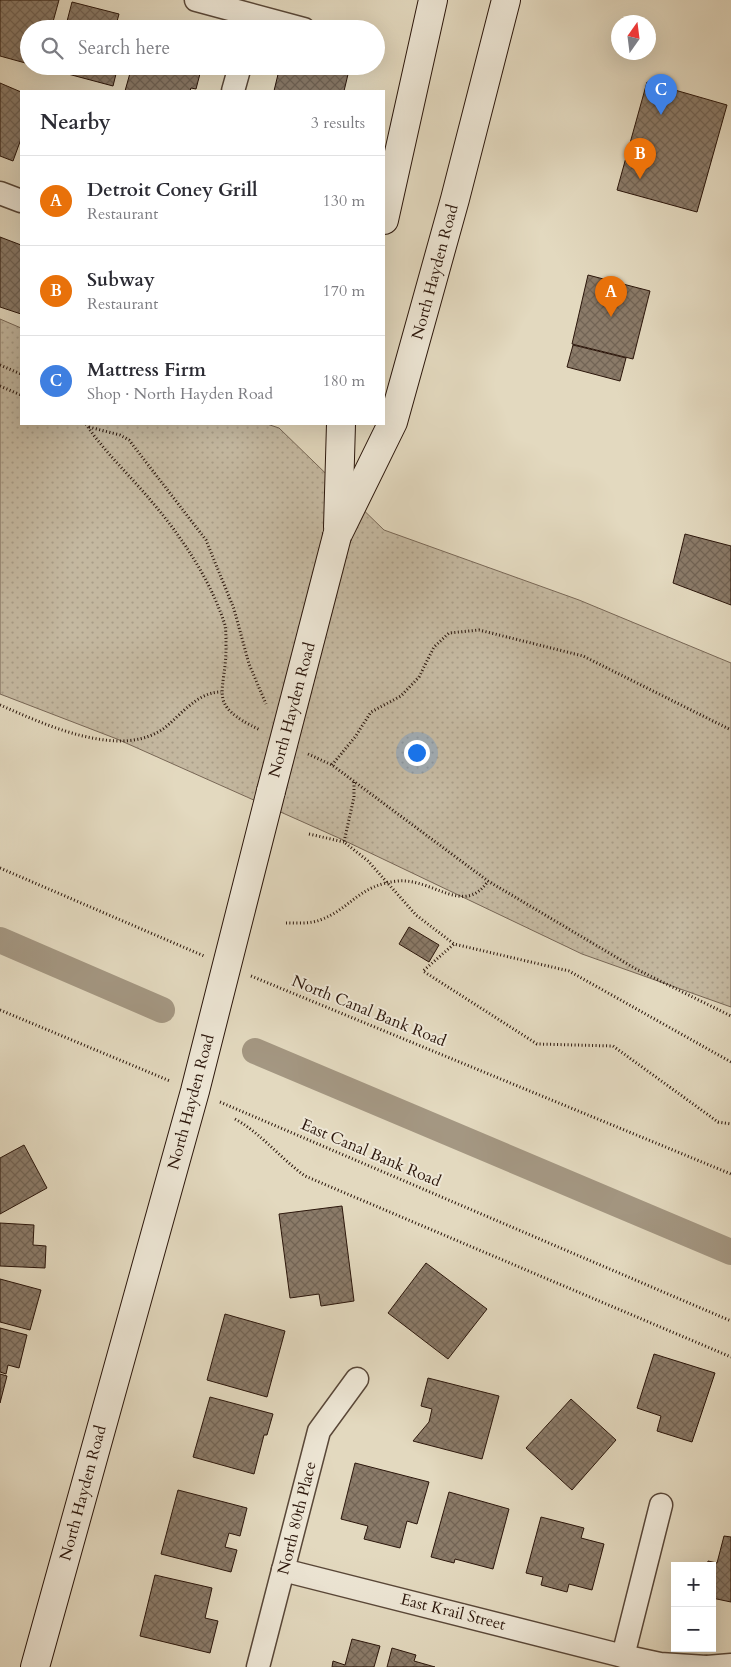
<!DOCTYPE html>
<meta charset="utf-8">
<style>
body{margin:0;font-family:Cardo,serif;background:#f2f2f3;color:#2b2b33}
.controls{position:absolute;right:15px;bottom:15px;display:grid;overflow:hidden;border-radius:0px;box-shadow:0 5px 20px #0002}
.controls button{width:45px;height:45px;display:grid;place-items:center;padding:0;border:0;border-bottom:1px solid #e1e1e2;background:#fff;color:#2b2b33;font:25px sans-serif}
.compass{position:absolute;left:611px;top:15px;width:45px;height:45px;border-radius:50%;background:#fff;box-shadow:0 5px 20px #0002;rotate:14deg}
.you{position:absolute;left:416px;top:752px;width:18px;height:18px;margin:-12px;border:4px solid #fff;border-radius:50%;background:#1a73e8;box-shadow:0 0 0 8px #1a73e833}
.badge{display:grid;place-items:center;width:32px;height:32px;border-radius:50%;background:#8f2418;color:#fff;font-size:16px;font-weight:700}
.pin{position:absolute;translate:-50% -41px;filter:drop-shadow(0 1px 2px #0008)}
.pin::after{content:'';position:absolute;top:26px;width:18px;height:15px;background:inherit;clip-path:polygon(0 0,100% 0,50% 100%)}
.list{margin:0;padding:0;list-style:none}
h2{display:flex;justify-content:space-between;align-items:center;height:65px;margin:0;padding:0 20px;font-size:21px}
h2 small{font-size:16px;font-weight:400;color:#7c7c81}
.list li{display:grid;grid-template-columns:32px 1fr auto;gap:15px;align-items:center;box-sizing:border-box;height:90px;padding:0 20px;border-top:1px solid #e1e1e2}
.list b{display:block;font-size:19px;white-space:nowrap}
.list p{margin:0;font-size:16px;white-space:nowrap;color:#7c7c81}
.list em{font-size:16px;font-style:normal;color:#7c7c81}
.icon{flex:none;width:28px;height:28px;fill:none;stroke:currentColor;stroke-width:2;stroke-linecap:round;stroke-linejoin:round}
.map{position:relative;flex:none;width:731px;height:1667px;overflow:hidden}
.search{position:absolute;background:#fff;box-shadow:0 5px 20px #0002;left:20px;top:20px;width:365px;height:55px;display:flex;align-items:center;gap:12px;box-sizing:border-box;padding:0 18px;border-radius:28px;color:#7c7c81;font-size:19px}
.panel{position:absolute;background:#fff;box-shadow:0 5px 20px #0002;left:20px;top:90px;width:365px;height:335px;border-radius:0px}
.map>svg:first-child{display:block}
.grass{fill:url(#grass-dots);stroke:#786756}
.lines{fill:none;stroke-linecap:round;stroke-linejoin:round}
.canal{stroke:#a49782;stroke-width:26}
.building{fill:url(#building-cross-hatch);stroke:#2b160b}
.street-casing{stroke:#594738;stroke-width:25}
.secondary-casing{stroke:#2b160b;stroke-width:30}
.path{stroke:#2b160b;stroke-width:3;stroke-dasharray:1 2.5;stroke-linecap:butt}
.street{stroke:#ede6d5;stroke-width:22}
.secondary{stroke:#ede6d5;stroke-width:28}
.secondary-bridge-casing{stroke:#2b160b;stroke-width:30;stroke-linecap:butt}
.secondary-bridge{stroke:#ede6d5;stroke-width:28}
.labels{text-anchor:middle;dominant-baseline:central;stroke-width:4;stroke-linejoin:round;paint-order:stroke}
.street-label{font-size:16px;fill:#2b160b;stroke:#ede6d5}
</style>
<div class="map">
<svg width="731" height="1667" viewBox="0 0 731 1667">
<defs>
<pattern id="grass-dots" width="8" height="8" patternUnits="userSpaceOnUse" patternTransform="scale(1.25)"><rect width="8" height="8" fill="#c4b8a0"/><path d="M2 2h.1M6 6h.1" fill="none" stroke="#a99d88" stroke-width="1.8" stroke-linecap="round"/></pattern>
<pattern id="building-cross-hatch" width="8" height="8" patternUnits="userSpaceOnUse" patternTransform="scale(1.25)"><rect width="8" height="8" fill="#8b7b69"/><path d="M0 0l8 8M0 8l8-8" fill="none" stroke="#726455"/></pattern>
</defs>
<rect width="100%" height="100%" fill="#e3d9bf"/>
<filter id="stains"><feTurbulence type="fractalNoise" baseFrequency=".004" numOctaves="4"/><feColorMatrix values="0 0 0 0 .2 0 0 0 0 .09 0 0 0 0 .02 0 0 0 .5 -.17"/></filter>
<radialGradient id="worn" r=".72"><stop offset=".6" stop-color="#630" stop-opacity="0"/><stop offset="1" stop-color="#630" stop-opacity=".3"/></radialGradient>
<polygon class="grass" points="0,319 21,328 21,424 267,424 279,428 384,530 579,600 731,663 731,1007 582,954 341,839 117,739 0,694"/>
<g class="lines">
<g class="canal">
<polyline points="0,940 162,1010"/>
<polyline points="255,1051 731,1252"/>
</g>
</g>
<g class="building">
<polygon points="0,0 59,0 51,29 29,29 29,64 0,56"/>
<polygon points="72,2 119,14 115,29 65,29"/>
<polygon points="38,66 118,66 113,86"/>
<polygon points="132,66 202,66 196,89 191,88 190,91 125,91"/>
<polygon points="280,66 350,66 344,91 274,91"/>
<polygon points="647,82 727,105 697,212 617,190"/>
<polygon points="0,83 21,92 21,139 13,161 0,156"/>
<polygon points="0,237 21,245 21,314 0,307"/>
<polygon points="588,275 650,291 633,359 572,344"/>
<polygon points="573,345 626,358 620,381 567,367"/>
<polygon points="685,534 731,546 731,605 673,583"/>
<polygon points="409,927 439,945 429,962 399,944"/>
<polygon points="24,1145 47,1188 0,1214 0,1158"/>
<polygon points="342,1206 354,1301 321,1306 319,1294 290,1298 279,1214"/>
<polygon points="0,1223 34,1225 33,1245 46,1246 45,1268 0,1266"/>
<polygon points="426,1263 487,1309 448,1359 388,1313"/>
<polygon points="0,1279 41,1290 30,1330 0,1322"/>
<polygon points="225,1314 285,1331 267,1397 207,1380"/>
<polygon points="0,1328 27,1335 19,1368 8,1365 6,1374 0,1372"/>
<polygon points="654,1354 715,1373 692,1442 657,1431 661,1416 637,1408"/>
<polygon points="0,1374 7,1376 0,1403"/>
<polygon points="428,1378 499,1396 482,1459 413,1441 429,1422 432,1409 421,1406"/>
<polygon points="210,1397 273,1414 267,1435 264,1435 254,1474 193,1457"/>
<polygon points="571,1399 616,1440 572,1490 526,1448"/>
<polygon points="355,1463 429,1482 417,1524 407,1521 400,1548 364,1539 368,1526 341,1519"/>
<polygon points="178,1490 247,1508 240,1536 229,1533 225,1547 237,1550 231,1572 161,1554"/>
<polygon points="449,1492 509,1509 493,1569 455,1559 454,1563 431,1557"/>
<polygon points="541,1517 584,1528 581,1538 604,1544 592,1590 569,1584 567,1592 541,1585 543,1577 526,1573"/>
<polygon points="724,1536 731,1537 731,1602 712,1598 712,1566 707,1566 708,1561 717,1563"/>
<polygon points="155,1575 212,1588 205,1618 218,1621 210,1653 140,1636"/>
<polygon points="352,1639 380,1646 374,1667 332,1667 333,1661 345,1665"/>
<polygon points="392,1648 416,1655 414,1661 435,1667 387,1667"/>
</g>
<g class="lines">
<defs>
<g id="street">
<polyline points="196,0 304,29"/>
<polyline points="233,91 240,66"/>
<polyline points="0,193 21,201"/>
<polyline points="283,1570 623,1656 660,1664 706,1667"/>
<polyline points="623,1656 661,1505"/>
<polyline points="258,1667 319,1431 357,1379"/>
<polyline points="707,1667 731,1665"/>
</g>
<g id="secondary">
<polyline points="384,220 433,0"/>
<polyline points="338,527 341,424"/>
<polyline points="337,536 393,422 455,199 506,0"/>
<polyline points="35,1667 195,1091 271,791"/>
</g>
</defs>
<use href="#street" class="street-casing"/>
<use href="#secondary" class="secondary-casing"/>
<g class="path">
<polyline points="0,365 21,374"/>
<polyline points="0,386 21,395"/>
<path d="M86 424C104 452 131 476 152 502 182 537 211 581 225 625 226 631 226 638 226 644 227 694 204 703 260 730"/>
<polyline points="89,427 120,435 129,440 206,540 234,609 249,664 266,704"/>
<path d="M0 705C44 724 123 762 167 726 183 712 199 692 221 692"/>
<polyline points="308,754 332,765 488,881 636,969 731,1016"/>
<polyline points="332,765 355,737 371,712 401,696 419,677 434,647 449,633 479,630 583,656 731,730"/>
<polyline points="354,782 354,797 344,842 368,861 416,915 454,944"/>
<polyline points="309,834 344,842"/>
<polyline points="0,868 204,956"/>
<path d="M286 923C297 923 310 924 320 920 351 909 358 885 398 881 433 878 464 917 488 881"/>
<polyline points="251,976 731,1174"/>
<polyline points="0,1010 170,1081"/>
<polyline points="731,1062 569,971 454,944 423,971 537,1044 613,1046 718,1122 731,1124"/>
<polyline points="220,1102 731,1321"/>
<path d="M235 1119C262 1134 280 1158 305 1176L731 1357"/>
</g>
<use href="#street" class="street"/>
<use href="#secondary" class="secondary"/>
<defs>
<polyline id="secondary-bridge" points="271,791 337,536"/>
</defs>
<use href="#secondary-bridge" class="secondary-bridge-casing"/>
<use href="#secondary-bridge" class="secondary-bridge"/>
</g>
<g class="labels">
<g class="street-label">
<text transform="translate(435 272) rotate(-75)">North Hayden Road</text>
<text transform="translate(292 710) rotate(-75)">North Hayden Road</text>
<text transform="translate(369 1011) rotate(22)">North Canal Bank Road</text>
<text transform="translate(191 1102) rotate(-75)">North Hayden Road</text>
<text transform="translate(371 1153) rotate(23)">East Canal Bank Road</text>
<text transform="translate(83 1493) rotate(-75)">North Hayden Road</text>
<text transform="translate(297 1518) rotate(-76)">North 80th Place</text>
<text transform="translate(453 1612) rotate(14)">East Krail Street</text>
</g>
</g>
<rect width="100%" height="100%" filter="url(#stains)"/>
<rect width="100%" height="100%" fill="url(#worn)"/>
</svg>
<div class="controls">
<button>+</button>
<button>−</button>
</div>
<svg class="compass" viewBox="-18 -18 36 36"><path d="M0-13l5 13h-10z" fill="#e53935"/><path d="M0 13l5-13h-10z" fill="#7c7c81"/></svg>
<div class="you"></div>
<div class="pin badge" style="left:611px;top:317px;background:#e8710a">A</div>
<div class="pin badge" style="left:640px;top:179px;background:#e8710a">B</div>
<div class="pin badge" style="left:661px;top:115px;background:#3f7fe0">C</div>
<div class="search"><svg class="icon" aria-label="search" viewBox="0 0 24 24"><circle cx="10" cy="10" r="6"/><path d="M15 15l6 6"/></svg>Search here</div>
<section class="panel">
<h2>Nearby<small>3 results</small></h2>
<ul class="list">
<li><span class="badge" style="background:#e8710a">A</span><div><b>Detroit Coney Grill</b><p>Restaurant</p></div><em>130 m</em></li>
<li><span class="badge" style="background:#e8710a">B</span><div><b>Subway</b><p>Restaurant</p></div><em>170 m</em></li>
<li><span class="badge" style="background:#3f7fe0">C</span><div><b>Mattress Firm</b><p>Shop · North Hayden Road</p></div><em>180 m</em></li>
</ul>
</section>
</div>
